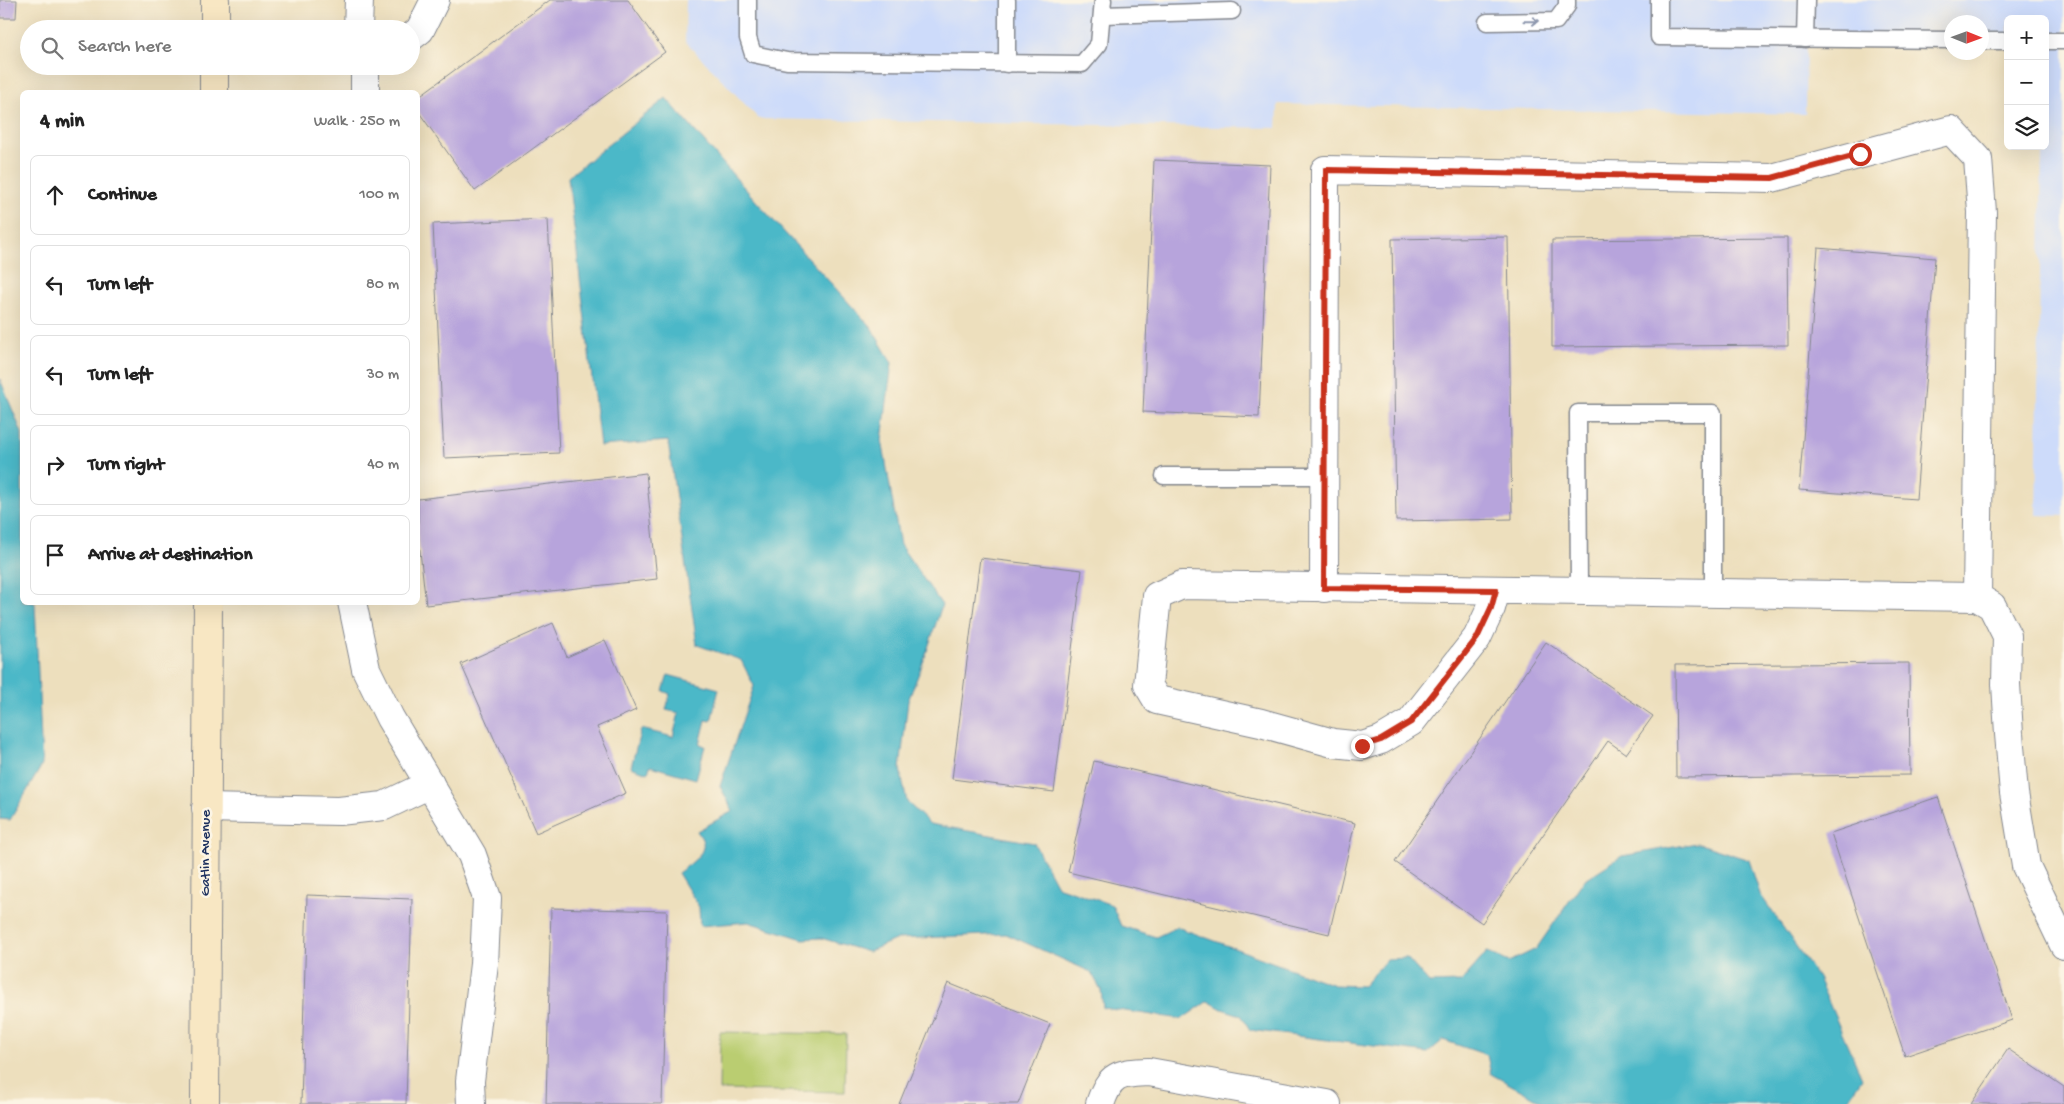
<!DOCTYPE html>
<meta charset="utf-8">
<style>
body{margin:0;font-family:"Gochi Hand",sans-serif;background:#f2f2f2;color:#222}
.controls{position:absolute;right:15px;top:15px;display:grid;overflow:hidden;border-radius:8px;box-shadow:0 5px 20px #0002}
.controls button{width:45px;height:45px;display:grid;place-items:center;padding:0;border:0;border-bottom:1px solid #e0e0e0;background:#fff;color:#222;font:25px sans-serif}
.compass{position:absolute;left:1944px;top:15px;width:45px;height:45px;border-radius:50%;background:#fff;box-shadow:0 5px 20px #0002;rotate:91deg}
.stop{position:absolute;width:15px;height:15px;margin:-11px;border:4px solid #c8321e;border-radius:50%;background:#fff}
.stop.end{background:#c8321e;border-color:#fff;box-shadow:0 1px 5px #0008}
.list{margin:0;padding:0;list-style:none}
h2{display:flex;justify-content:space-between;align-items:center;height:65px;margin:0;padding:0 20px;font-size:21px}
h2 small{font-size:16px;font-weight:400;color:#767676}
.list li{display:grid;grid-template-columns:32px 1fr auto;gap:15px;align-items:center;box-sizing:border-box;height:80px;margin:0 10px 10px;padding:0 10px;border:1px solid #e0e0e0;border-radius:8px}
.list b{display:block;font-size:19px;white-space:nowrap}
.list em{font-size:16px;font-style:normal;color:#767676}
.icon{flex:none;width:28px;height:28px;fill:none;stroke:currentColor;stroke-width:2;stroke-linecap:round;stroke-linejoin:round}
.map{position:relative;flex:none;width:2064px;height:1104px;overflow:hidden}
.search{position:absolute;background:#fff;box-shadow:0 5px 20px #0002;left:20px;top:20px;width:400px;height:55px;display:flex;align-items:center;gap:12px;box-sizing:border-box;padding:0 18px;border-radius:28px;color:#767676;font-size:19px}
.panel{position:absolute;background:#fff;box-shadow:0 5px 20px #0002;left:20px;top:90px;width:400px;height:515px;border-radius:8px}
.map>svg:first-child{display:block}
.built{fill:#cddbfa}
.green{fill:#bacd71;stroke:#6a7e68}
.water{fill:#4cb8c8;stroke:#347493}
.building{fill:#b7a4dc}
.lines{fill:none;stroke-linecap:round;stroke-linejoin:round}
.lane-casing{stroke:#84878e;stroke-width:19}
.street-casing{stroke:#84878e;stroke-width:30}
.secondary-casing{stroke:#84878e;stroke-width:30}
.lane{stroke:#fff;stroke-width:16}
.street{stroke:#fff;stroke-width:28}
.secondary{stroke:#f8e7c3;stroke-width:28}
.oneway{stroke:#8d97ae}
.route{stroke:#c8321e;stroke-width:6}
.labels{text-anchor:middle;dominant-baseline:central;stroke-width:5;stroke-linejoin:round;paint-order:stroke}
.street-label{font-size:15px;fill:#1b2f5e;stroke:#fcf5e5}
</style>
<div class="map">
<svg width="2064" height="1104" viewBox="0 0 2064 1104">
<rect width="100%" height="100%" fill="#fcf5e5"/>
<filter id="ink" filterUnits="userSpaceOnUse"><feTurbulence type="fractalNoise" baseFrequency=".02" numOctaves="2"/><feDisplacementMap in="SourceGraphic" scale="10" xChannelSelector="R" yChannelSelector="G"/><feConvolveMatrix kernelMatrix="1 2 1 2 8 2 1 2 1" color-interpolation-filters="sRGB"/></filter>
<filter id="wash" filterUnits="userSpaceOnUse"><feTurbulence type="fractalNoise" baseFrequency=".0096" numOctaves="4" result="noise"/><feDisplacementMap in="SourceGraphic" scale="20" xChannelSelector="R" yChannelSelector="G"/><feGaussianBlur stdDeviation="1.12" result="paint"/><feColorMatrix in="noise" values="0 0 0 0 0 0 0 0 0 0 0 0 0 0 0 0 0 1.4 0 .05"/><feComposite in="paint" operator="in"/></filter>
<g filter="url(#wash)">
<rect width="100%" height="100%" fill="#eddfbd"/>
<polygon class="built" points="686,0 2064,0 2064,516 2036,515 2042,146 2045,146 2045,19 2008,19 2008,44 1982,44 1982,22 1952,22 1951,44 1806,42 1805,114 1278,104 1277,128 759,119 685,41"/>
<polygon class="green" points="720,1032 846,1034 845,1092 719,1090"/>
<g class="water">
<path d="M666 98 763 209 871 327 892 363 882 440 900 545 942 605 924 660 908 701 900 769 907 802 930 824 1034 843 1057 886 1112 905 1121 926 1156 937 1177 927 1334 985 1363 986 1387 959 1407 958 1429 983 1461 982 1487 952 1509 962 1536 949 1584 880 1622 856 1697 843 1749 860 1760 894 1818 978 1862 1078 1845 1104H1546L1491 1074 1487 1055 1443 1040 1428 1053 1250 1030 1241 1015 1222 1009 1208 1001 1182 1019 1103 1008 1101 990 1091 972 1006 934 897 939 868 952 821 938 803 939 748 922 700 926 699 907 678 873C687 866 706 855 703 842 702 838 699 834 697 831L733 811 720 786 754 686 741 660 697 645 668 441 600 446 568 177Z"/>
<polygon points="0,379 22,433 22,602 35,603 42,765 10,820 0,819"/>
<polygon points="668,675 719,689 711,721 706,720 700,744 705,746 696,779 650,766 648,773 631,767 641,729 673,737 679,713 666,710 670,694 663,691"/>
</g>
<g id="blocks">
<g class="building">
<polygon points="0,0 17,0 16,18 0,18"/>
<polygon points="550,0 628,0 665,52 475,191 418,111 418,97"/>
<polygon points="1154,160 1270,165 1259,417 1143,412"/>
<polygon points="548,219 559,453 444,458 433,224"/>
<polygon points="1508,237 1512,519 1396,521 1392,239"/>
<polygon points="1787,238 1788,345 1552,347 1552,240"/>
<polygon points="1818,248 1935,258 1916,499 1799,490"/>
<polygon points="646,473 657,579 426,605 418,533 418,499"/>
<polygon points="980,558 1082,570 1054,792 952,779"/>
<polygon points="553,623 567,657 605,640 636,710 597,727 626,793 536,833 461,664"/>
<polygon points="1546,642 1653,716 1626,754 1608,741 1482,923 1395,862"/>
<polygon points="1909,663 1910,775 1676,777 1675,665"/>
<polygon points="1094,761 1355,823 1329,934 1068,872"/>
<polygon points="1938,797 2012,1020 1905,1056 1831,833"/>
<polygon points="307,895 412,899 406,1104 301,1104"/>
<polygon points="551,908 667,911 662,1104 546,1104"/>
<polygon points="948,983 1050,1024 1018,1104 899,1104"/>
<polygon points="2008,1049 2064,1087 2064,1104 1971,1104"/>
</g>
</g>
</g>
<g filter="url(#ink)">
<use href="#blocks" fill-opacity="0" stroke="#84878e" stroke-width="1"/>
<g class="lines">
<defs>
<g id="lane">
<polyline points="748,0 748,38 753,54 787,61 1082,64 1099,44 1103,0"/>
<polyline points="1659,0 1659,37 1952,40"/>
<polyline points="1103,15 1232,11"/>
<polyline points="1487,22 1556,21 1567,6 1567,0"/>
<polyline points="1805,39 1806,0"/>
<polyline points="1982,41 2008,41"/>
<polyline points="2045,41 2064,41"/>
<polyline points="1007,64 1007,0"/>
<polyline points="1164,476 1324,476"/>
<polyline points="1579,592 1578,413 1713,413 1713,594"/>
</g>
<g id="street">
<polyline points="358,29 359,0"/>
<polyline points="411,37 420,30 435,0"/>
<polyline points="365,66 365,92"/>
<polyline points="1324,588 1325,170 1772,178 1951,130 1978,159 1982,212 1977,597"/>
<polyline points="1496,590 1491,608 1477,638 1411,722 1381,740 1362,746 1333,743 1261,723 1157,700 1148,685 1157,596 1182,585 1977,597 1992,606 2007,636 2006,684 2009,734 2014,793 2026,866 2064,945"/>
<polyline points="352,602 366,669 390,718 472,855 487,898 484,964 470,1081 471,1104"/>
<polyline points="206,808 339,811 384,806 430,784"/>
<path d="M1100 1104C1110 1074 1119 1073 1149 1072L1327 1104"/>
</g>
<g id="secondary">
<polyline points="215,29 215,0"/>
<polyline points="214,92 214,66"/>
<polyline points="205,1104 208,602"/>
</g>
</defs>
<use href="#lane" class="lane-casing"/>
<use href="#street" class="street-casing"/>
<use href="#secondary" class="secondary-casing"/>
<use href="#lane" class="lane"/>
<use href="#street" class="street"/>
<use href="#secondary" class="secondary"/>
</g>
<defs><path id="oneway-shaft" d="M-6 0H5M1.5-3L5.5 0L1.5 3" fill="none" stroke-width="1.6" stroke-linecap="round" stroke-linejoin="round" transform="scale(1.25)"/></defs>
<use class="oneway" href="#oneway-shaft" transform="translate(1531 21) rotate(-1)"/>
</g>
<g class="lines" filter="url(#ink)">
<polyline class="route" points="1362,746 1381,740 1411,722 1477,638 1491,608 1496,590 1324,588 1326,170 1772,178 1860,154"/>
</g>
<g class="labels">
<g class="street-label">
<text transform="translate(206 853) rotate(-90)">Gatlin Avenue</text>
</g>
</g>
</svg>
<div class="controls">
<button>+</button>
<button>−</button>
<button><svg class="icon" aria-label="layers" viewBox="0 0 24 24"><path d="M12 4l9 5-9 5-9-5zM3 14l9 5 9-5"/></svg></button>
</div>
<svg class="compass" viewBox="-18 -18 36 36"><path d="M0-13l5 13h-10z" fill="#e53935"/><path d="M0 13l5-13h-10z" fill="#767676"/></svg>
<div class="stop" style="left:1860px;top:154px"></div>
<div class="stop end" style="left:1362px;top:746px"></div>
<div class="search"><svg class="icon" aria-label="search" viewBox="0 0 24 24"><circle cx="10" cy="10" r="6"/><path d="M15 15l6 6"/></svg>Search here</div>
<section class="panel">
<h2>4 min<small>Walk · 250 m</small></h2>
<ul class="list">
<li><svg class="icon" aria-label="ahead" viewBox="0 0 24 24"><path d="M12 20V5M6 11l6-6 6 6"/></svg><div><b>Continue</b></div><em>100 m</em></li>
<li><svg class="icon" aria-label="left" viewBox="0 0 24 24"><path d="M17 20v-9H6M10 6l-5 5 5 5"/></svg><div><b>Turn left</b></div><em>80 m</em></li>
<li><svg class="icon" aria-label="left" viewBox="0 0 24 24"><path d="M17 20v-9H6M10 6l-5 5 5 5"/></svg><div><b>Turn left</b></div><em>30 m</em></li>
<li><svg class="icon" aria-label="right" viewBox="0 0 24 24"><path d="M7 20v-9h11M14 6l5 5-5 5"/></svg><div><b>Turn right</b></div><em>40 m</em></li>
<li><svg class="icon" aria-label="arrive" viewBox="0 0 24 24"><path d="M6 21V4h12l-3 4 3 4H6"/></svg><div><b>Arrive at destination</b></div></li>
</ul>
</section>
</div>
